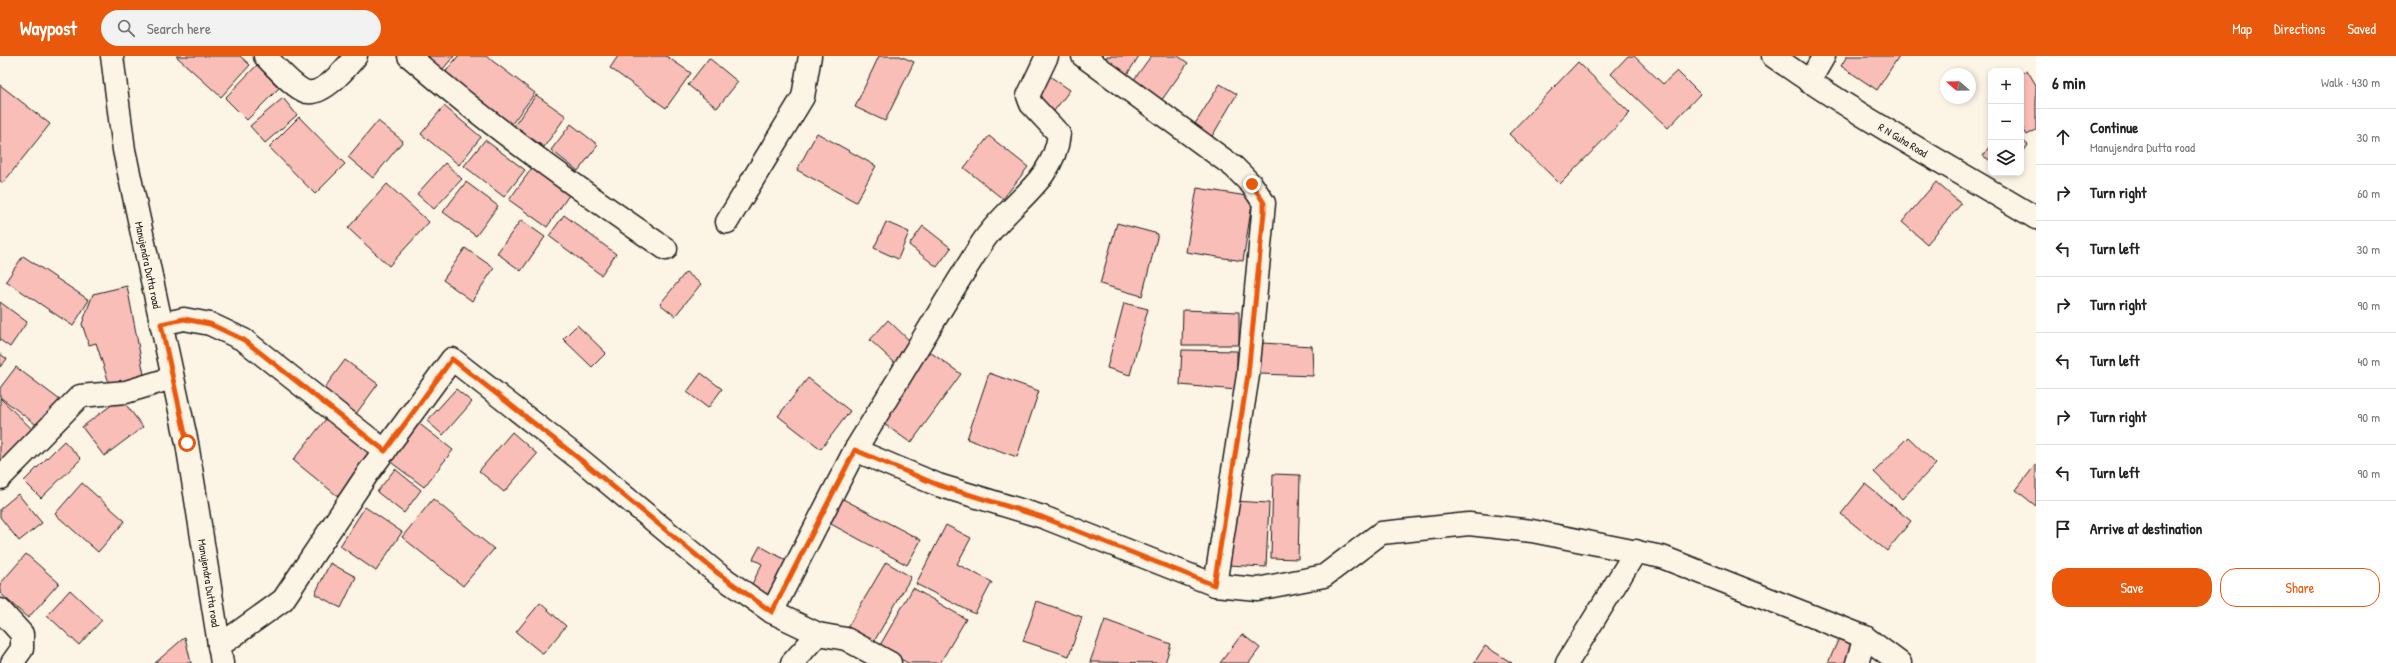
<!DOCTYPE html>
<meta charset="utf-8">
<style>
body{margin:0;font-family:"Patrick Hand",sans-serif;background:#f2f2f2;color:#222}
.controls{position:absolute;right:12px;top:12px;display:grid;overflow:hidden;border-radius:8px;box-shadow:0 2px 6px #0003}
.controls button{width:36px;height:36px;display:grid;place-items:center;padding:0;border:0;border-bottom:1px solid #e0e0e0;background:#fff;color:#222;font:20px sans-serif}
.compass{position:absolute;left:1940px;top:12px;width:36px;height:36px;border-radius:50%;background:#fff;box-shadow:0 2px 6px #0003;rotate:290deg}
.stop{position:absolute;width:12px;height:12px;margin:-9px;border:3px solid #ea580c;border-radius:50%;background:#fff}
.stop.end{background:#ea580c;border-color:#fff;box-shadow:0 1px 4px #0008}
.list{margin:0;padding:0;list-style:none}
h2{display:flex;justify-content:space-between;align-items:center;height:52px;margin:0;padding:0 16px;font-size:17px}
h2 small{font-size:13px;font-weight:400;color:#767676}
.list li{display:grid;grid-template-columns:26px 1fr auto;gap:12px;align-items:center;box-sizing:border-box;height:56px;padding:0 16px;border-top:1px solid #e0e0e0}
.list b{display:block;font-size:15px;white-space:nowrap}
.list p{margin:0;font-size:13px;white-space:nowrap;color:#767676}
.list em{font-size:13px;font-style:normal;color:#767676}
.actions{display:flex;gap:8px;padding:12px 16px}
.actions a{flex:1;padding:9px 0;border:1px solid #ea580c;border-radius:16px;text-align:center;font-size:14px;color:#ea580c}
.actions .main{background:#ea580c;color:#fff}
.icon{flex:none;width:22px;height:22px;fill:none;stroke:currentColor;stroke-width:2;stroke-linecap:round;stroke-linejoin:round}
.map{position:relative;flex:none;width:2036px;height:607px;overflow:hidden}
header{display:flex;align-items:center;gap:24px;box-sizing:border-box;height:56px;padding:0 20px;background:#ea580c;color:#fff}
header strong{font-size:19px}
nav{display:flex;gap:22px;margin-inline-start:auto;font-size:14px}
.search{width:280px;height:36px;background:#f2f2f2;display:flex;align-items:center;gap:10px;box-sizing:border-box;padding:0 14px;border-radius:22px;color:#767676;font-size:15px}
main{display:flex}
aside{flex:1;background:#fff}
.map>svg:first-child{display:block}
.building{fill:#fabeb8;stroke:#1c1c1c}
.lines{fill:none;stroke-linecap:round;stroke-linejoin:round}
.minor-casing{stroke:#1c1c1c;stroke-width:25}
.tertiary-casing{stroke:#1c1c1c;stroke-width:25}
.minor{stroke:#fcf5e5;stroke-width:22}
.tertiary{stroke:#fcf5e5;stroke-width:22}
.route{stroke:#ea580c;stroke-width:5}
.labels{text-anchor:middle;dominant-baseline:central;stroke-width:3.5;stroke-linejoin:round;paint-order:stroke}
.street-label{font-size:11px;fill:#1c1c1c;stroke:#fcf5e5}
</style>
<header>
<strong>Waypost</strong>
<div class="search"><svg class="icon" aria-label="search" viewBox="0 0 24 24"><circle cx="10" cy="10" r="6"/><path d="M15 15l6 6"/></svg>Search here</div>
<nav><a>Map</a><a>Directions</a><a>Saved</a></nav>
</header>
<main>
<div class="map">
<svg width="2036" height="607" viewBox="0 0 2036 607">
<rect width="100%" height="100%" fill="#fcf5e5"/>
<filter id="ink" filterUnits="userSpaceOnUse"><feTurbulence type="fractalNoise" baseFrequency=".025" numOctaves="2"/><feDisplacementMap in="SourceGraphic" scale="8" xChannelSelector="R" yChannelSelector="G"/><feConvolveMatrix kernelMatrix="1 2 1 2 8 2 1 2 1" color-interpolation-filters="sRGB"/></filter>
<g filter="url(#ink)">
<g class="building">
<polygon points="176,0 240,0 250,9 221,41"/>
<polygon points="426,0 454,0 442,14"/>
<polygon points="458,0 486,0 535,37 511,69 444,18"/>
<polygon points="618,0 666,0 691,17 666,52 610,12"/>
<polygon points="879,0 900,0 914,6 885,65 855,51"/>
<polygon points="1107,0 1139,0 1126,20 1103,6"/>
<polygon points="1151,0 1178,0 1188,7 1161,45 1133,25"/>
<polygon points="1628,0 1634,0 1663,28 1677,15 1700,38 1668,72 1611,18"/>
<polygon points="1847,0 1899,0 1877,34 1841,10"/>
<polygon points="709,2 738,26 717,52 688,29"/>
<polygon points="1578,6 1630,57 1560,128 1509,78"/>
<polygon points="257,9 279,32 247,64 225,42"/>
<polygon points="2027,14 2036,29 2036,74 2027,79 2021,69 2021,18"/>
<polygon points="1048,19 1070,34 1054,55 1033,40"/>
<polygon points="1220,28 1237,38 1211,82 1193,71"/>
<polygon points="0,29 50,68 3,127 0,125"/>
<polygon points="536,39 566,60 544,91 514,70"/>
<polygon points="283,42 297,59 265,87 250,70"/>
<polygon points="444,50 481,81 459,109 421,78"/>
<polygon points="299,61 345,108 315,138 269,91"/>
<polygon points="378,65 403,85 373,122 348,101"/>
<polygon points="571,68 598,89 578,115 551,94"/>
<polygon points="817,77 876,110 856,146 797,114"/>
<polygon points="989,80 1028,111 1003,143 964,112"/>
<polygon points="2021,83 2028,89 2021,99"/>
<polygon points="485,84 525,114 504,141 464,110"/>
<polygon points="1991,88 1991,105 1983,100"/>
<polygon points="445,107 462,123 434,153 417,138"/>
<polygon points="532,112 569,139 547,171 509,144"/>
<polygon points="466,126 498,150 476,180 443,156"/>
<polygon points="1936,126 1961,148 1927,188 1902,166"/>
<polygon points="387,128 429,166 389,210 348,172"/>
<polygon points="1197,132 1253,141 1243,205 1186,196"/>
<polygon points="564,159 616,198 601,219 549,180"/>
<polygon points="521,164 545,181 521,215 497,197"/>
<polygon points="886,166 909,176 898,203 874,192"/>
<polygon points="1117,167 1158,178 1142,240 1100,228"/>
<polygon points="923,170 951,192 937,211 909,189"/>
<polygon points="465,192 494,212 472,245 443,224"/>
<polygon points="23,200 89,244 73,270 6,225"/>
<polygon points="686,216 701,228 675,260 660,248"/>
<polygon points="127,230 145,324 110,330 96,287 89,289 82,268 93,238"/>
<polygon points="0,246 27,266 10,291 0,284"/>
<polygon points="1124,247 1148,253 1130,319 1107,312"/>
<polygon points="1183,254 1239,256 1239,289 1182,289"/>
<polygon points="888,264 913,288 895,307 870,284"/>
<polygon points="577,269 606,297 592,311 563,283"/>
<polygon points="1262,287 1312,290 1313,320 1260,318"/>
<polygon points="1182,294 1237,295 1237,334 1180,329"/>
<polygon points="930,296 961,318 911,387 880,365"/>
<polygon points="0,298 7,303 0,311"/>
<polygon points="345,304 378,328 353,362 320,338"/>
<polygon points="16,311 64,347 43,374 0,341 0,332"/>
<polygon points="701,317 722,333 708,352 687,336"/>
<polygon points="989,317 1039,335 1017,401 967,383"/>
<polygon points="808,322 850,355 821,393 778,360"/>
<polygon points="456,333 472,346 443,379 427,365"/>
<polygon points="0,342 34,375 0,411"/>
<polygon points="121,342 143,371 104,400 82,371"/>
<polygon points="330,358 377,396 340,442 293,404"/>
<polygon points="417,366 453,394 424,431 388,404"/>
<polygon points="512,376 537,398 504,436 479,415"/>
<polygon points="1908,381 1936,408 1902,443 1874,416"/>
<polygon points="64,385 81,403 41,442 24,425"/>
<polygon points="2036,408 2036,450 2016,434"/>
<polygon points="395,413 421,434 404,457 377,436"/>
<polygon points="1273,418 1300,419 1298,503 1271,502"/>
<polygon points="82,427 125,465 98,496 55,458"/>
<polygon points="1865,428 1911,465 1887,495 1841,458"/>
<polygon points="18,438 42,467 19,485 0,461 0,453"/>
<polygon points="433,443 494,493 463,530 402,481"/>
<polygon points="843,443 921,484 907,509 829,467"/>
<polygon points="1232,445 1269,447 1266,511 1228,509"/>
<polygon points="365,451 402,476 376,515 340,490"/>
<polygon points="946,469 971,482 957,508 992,526 975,558 916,528"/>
<polygon points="760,490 793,508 774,545 750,532 762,508 753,503"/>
<polygon points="26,498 59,527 28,562 0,537 0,528"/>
<polygon points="886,506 911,521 872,589 846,574"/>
<polygon points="330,507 356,521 341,552 315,538"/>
<polygon points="913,532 966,563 940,607 908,607 879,591"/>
<polygon points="70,534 102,564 79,589 47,559"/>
<polygon points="1037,545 1082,561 1069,600 1023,585"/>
<polygon points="540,547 566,570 543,598 516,576"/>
<polygon points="1105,564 1171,588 1165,607 1090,606"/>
<polygon points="1242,578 1260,592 1249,607 1220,607"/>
<polygon points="1840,580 1861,590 1854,607 1828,607"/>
<polygon points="185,581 191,607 155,607"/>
<polygon points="1485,590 1512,607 1474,607"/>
</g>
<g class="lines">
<defs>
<g id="minor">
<polyline points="112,0 124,94 187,387 222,607"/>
<path d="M265 0C274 9 295 33 307 36 324 39 346 12 356 0"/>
<path d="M409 0C490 70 577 132 666 193"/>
<polyline points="1083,0 1234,111 1252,129 1264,147 1248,319 1215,529"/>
<polyline points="1809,26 1824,0"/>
<polyline points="727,166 803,41 810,0"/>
<polyline points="161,268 184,263 210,268 244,284 385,395"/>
<path d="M855 394C898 325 939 255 982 187 1007 148 1054 127 1059 78L1031 48 1028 40 1047 0"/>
<polyline points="0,422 80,340 126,336 172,322"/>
<polyline points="0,554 22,578 22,593 12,607"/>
<polyline points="772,556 855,394 938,429 1043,461 1215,529 1257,533 1324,520 1381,477 1469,468 1532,475 1662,501 1865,581 1900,607"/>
<polyline points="219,590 283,544 368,417 452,303 582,405 719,519 772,556 818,578"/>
<polyline points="792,607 818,578 846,583 890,607"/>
<polyline points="1567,607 1636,495"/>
<polyline points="1857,607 1865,581"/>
</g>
<path id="tertiary" d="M1773 0C1857 60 1948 109 2036 162"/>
</defs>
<use href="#minor" class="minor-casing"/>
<use href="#tertiary" class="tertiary-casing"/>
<use href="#minor" class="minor"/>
<use href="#tertiary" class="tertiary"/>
</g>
</g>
<g class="lines" filter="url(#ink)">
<polyline class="route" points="187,387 161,268 184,263 210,268 244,284 385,395 452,303 582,405 719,518 772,556 855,394 938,429 1042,461 1214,529 1248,319 1264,156 1264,147 1252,128"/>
</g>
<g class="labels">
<g class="street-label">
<text transform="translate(1903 84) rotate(31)">R N Guha Road</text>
<text transform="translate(148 209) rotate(78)">Manujendra Dutta road</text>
<text transform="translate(209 527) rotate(81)">Manujendra Dutta road</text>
</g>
</g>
</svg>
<div class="controls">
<button>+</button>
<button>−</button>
<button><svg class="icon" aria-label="layers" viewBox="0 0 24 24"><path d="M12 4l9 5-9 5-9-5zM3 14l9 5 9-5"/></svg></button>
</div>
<svg class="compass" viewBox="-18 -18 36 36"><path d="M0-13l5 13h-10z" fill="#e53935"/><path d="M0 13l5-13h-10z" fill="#767676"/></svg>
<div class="stop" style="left:187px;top:387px"></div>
<div class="stop end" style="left:1252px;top:128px"></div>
</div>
<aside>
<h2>6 min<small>Walk · 430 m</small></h2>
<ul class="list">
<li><svg class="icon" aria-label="ahead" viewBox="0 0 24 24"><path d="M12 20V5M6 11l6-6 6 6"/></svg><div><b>Continue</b><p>Manujendra Dutta road</p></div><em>30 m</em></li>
<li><svg class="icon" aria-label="right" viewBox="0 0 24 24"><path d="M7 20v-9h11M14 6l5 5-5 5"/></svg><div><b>Turn right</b></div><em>60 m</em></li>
<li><svg class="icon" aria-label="left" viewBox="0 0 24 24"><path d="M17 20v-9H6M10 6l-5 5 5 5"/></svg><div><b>Turn left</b></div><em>30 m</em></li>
<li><svg class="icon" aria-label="right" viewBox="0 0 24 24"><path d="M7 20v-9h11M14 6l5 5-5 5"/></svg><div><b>Turn right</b></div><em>90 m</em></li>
<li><svg class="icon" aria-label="left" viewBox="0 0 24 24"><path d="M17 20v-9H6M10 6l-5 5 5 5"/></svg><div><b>Turn left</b></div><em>40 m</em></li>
<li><svg class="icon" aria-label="right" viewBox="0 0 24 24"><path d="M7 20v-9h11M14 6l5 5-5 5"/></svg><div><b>Turn right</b></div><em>90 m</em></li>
<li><svg class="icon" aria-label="left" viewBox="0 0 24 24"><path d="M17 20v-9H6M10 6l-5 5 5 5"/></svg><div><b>Turn left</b></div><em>90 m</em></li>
<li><svg class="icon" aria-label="arrive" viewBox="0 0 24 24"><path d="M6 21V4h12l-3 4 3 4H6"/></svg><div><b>Arrive at destination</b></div></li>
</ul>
<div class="actions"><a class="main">Save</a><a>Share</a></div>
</aside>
</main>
